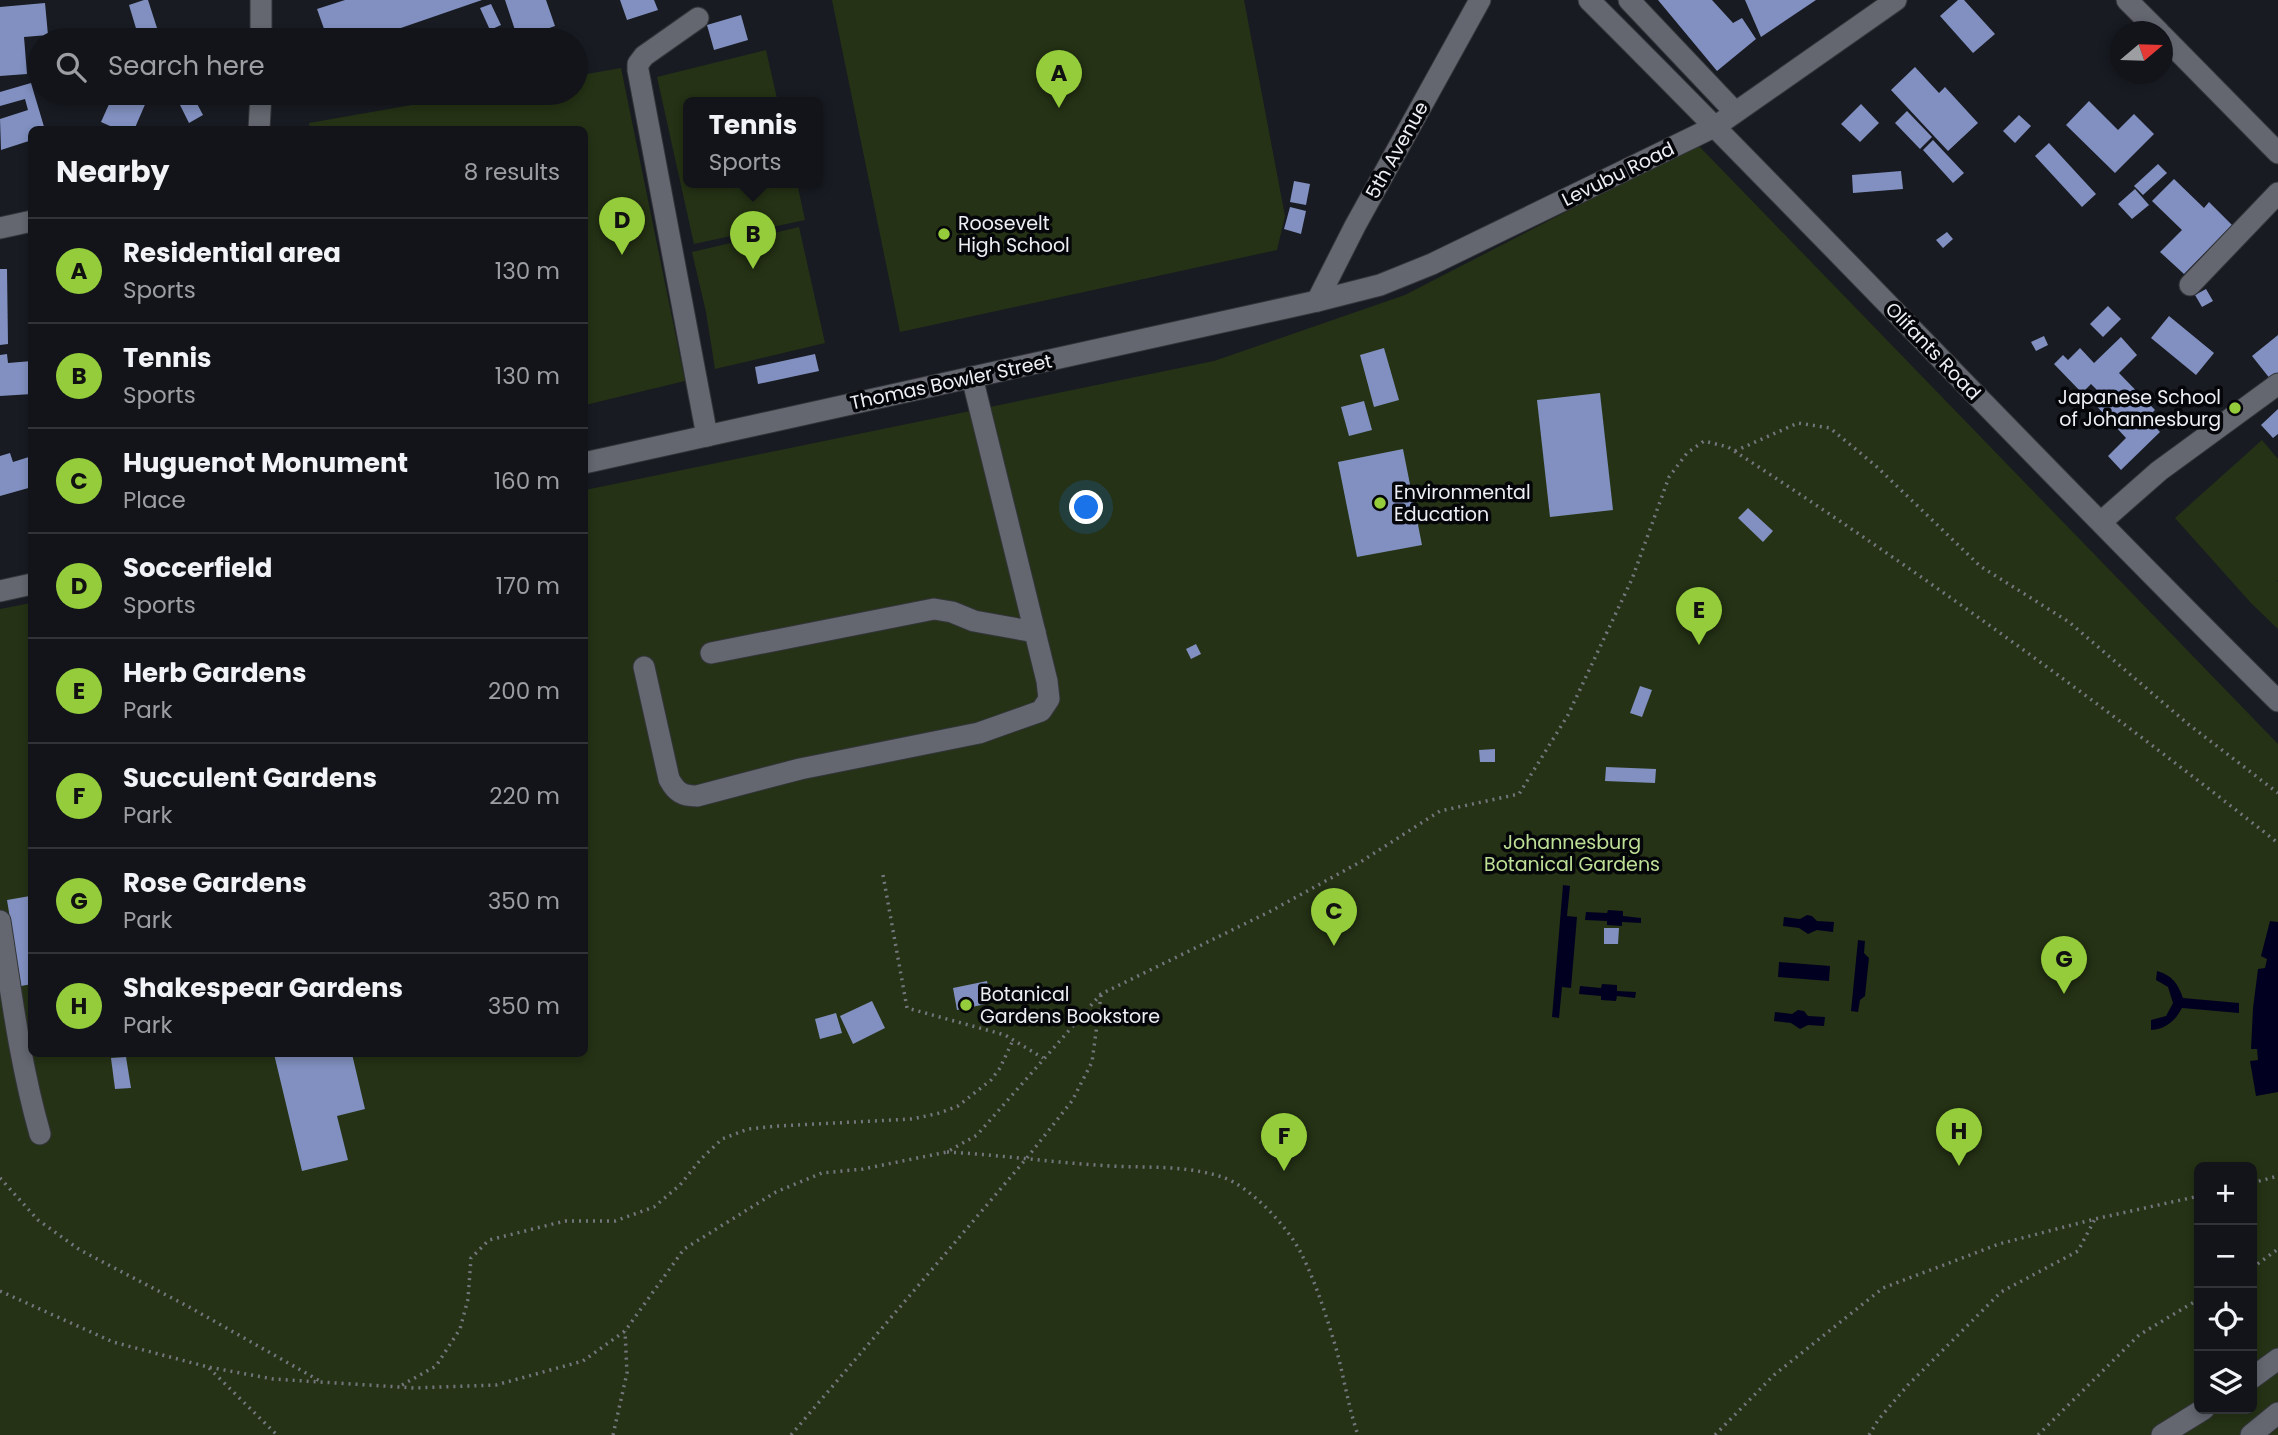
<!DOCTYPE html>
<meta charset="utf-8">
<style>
body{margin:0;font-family:Poppins,sans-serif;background:#1b1d23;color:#f1f3f6}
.controls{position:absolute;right:21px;bottom:21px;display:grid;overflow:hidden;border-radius:10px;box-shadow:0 4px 10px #0003}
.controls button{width:63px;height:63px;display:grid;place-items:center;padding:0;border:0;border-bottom:2px solid #313339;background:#12141a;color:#f1f3f6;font:35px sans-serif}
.compass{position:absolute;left:2110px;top:21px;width:63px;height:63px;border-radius:50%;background:#12141a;box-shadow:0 4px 10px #0003;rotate:71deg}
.you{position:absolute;left:1087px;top:508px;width:24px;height:24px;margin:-18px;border:5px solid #fff;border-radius:50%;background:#1a73e8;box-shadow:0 0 0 10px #1a73e833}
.badge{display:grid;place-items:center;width:46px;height:46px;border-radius:50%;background:#94cc3c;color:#111;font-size:23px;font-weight:700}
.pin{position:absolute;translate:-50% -58px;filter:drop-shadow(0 2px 4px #0008)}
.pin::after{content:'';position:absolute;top:37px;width:24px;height:21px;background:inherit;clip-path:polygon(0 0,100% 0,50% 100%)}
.popup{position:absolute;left:683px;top:97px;width:140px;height:91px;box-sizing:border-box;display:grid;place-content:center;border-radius:10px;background:#12141a;filter:drop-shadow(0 2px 5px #0005);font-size:23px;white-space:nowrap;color:#9c9ea2}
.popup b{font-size:26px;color:#f1f3f6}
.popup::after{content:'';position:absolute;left:50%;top:100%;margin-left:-14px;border:14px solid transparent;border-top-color:#12141a}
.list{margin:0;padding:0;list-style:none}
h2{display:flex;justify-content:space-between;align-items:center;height:91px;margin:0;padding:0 28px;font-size:30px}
h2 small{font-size:23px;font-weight:400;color:#9c9ea2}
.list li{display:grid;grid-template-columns:46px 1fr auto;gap:21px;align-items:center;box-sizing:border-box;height:105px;padding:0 28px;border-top:2px solid #313339}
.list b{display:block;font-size:26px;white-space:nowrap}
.list p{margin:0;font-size:23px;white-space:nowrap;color:#9c9ea2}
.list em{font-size:23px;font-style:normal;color:#9c9ea2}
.icon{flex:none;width:38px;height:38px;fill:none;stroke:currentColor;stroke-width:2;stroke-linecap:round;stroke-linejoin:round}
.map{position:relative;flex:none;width:2278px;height:1435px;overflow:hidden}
.search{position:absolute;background:#12141a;box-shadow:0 4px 10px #0003;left:28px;top:28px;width:560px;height:77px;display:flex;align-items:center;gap:18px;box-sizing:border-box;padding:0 24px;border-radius:38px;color:#9c9ea2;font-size:26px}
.panel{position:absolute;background:#12141a;box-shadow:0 4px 10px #0003;left:28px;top:126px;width:560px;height:931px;border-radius:10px}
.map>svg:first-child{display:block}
.green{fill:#253215;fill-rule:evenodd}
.water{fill:#020020}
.building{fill:#8190c0}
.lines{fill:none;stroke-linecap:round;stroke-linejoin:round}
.minor-casing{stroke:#33353a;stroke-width:23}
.path{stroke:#74767d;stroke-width:3.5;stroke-dasharray:2 5;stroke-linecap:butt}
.minor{stroke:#646770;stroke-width:21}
.poi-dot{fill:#94cc3c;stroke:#050609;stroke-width:2.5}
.labels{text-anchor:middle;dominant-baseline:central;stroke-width:7;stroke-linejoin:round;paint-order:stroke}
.street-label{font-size:19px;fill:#edeff5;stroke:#050609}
.poi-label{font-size:19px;fill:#edeff5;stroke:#050609;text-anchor:start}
.park-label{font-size:19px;fill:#bee096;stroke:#050609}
</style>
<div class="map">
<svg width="2278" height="1435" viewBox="0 0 2278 1435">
<rect width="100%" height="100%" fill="#181b22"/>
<g class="green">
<polygon points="832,0 1244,0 1285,216 1277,250 900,332"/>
<polygon points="766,50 778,103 688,103 688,183 797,183 805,220 694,244 657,77"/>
<polygon points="621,68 685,381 585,405 584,130 310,130 309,123 480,93 576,93 576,76"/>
<path d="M1697 144 2278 744V1435H0V609L31 603 32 1054H584L585 490 1214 361 1405 295ZM2199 1167H2252V1409H2199Z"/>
<polygon points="799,227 825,343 715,369 706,312 692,252"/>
<polygon points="2262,440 2278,459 2278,580 2276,582 2278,581 2278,629 2251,603 2175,518"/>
</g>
<g class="water">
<polygon points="1563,885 1570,886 1567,916 1577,917 1571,988 1562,987 1559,1018 1552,1017"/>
<polygon points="1608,910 1623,911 1623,916 1641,918 1641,923 1622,922 1622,926 1607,925 1607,921 1585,920 1586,912 1607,913"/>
<polygon points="1807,915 1812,916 1817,921 1834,922 1833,932 1817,930 1808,934 1799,928 1783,926 1784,917 1800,919"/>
<polygon points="2270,921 2278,922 2278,1092 2256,1096 2250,1061 2258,1060 2257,1049 2251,1049 2253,1008 2258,969 2265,968 2267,959 2261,956"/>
<polygon points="1858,940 1865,941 1864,953 1869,958 1865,996 1860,1000 1858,1012 1851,1011"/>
<polygon points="1779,962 1830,966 1829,981 1778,977"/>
<path d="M2157 971C2172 975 2178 984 2183 998L2239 1003V1013L2182 1008C2175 1021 2166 1029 2151 1030V1020L2166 1016 2173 1003 2168 987 2156 980Z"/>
<polygon points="1602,984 1617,985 1617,991 1636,992 1635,998 1617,996 1616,1001 1601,1000 1601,996 1579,994 1580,986 1601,988"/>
<polygon points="1798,1010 1804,1011 1808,1016 1825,1017 1824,1026 1808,1025 1800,1029 1791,1023 1774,1021 1775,1012 1792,1014"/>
</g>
<g class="building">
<polygon points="144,0 148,0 157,28 138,35 129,5"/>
<polygon points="345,0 482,0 366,40 328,40 317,9"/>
<polygon points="505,0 546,0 555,26 518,39"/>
<polygon points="620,0 654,0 658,10 627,20"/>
<polygon points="1658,0 1712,0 1733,23 1742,18 1756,39 1717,71"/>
<polygon points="1745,0 1816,0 1761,37"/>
<polygon points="1958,0 1964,0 1995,34 1973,53 1940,16"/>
<polygon points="45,3 48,35 24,37 27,74 0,76 0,7"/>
<polygon points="491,4 501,25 490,30 480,8"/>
<polygon points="741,15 748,40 714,50 707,25"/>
<polygon points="1915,67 1939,93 1945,87 1978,123 1948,151 1891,90"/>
<polygon points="31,83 45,130 32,130 32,140 1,150 0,119 28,110 25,99 0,106 0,92"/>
<polygon points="114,93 150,93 134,130 119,130 101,122"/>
<polygon points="193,96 203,115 189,123 179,103"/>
<polygon points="2089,101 2118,130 2134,114 2154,134 2115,173 2066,125"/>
<polygon points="1861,104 1879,123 1860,142 1841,124"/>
<polygon points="1907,111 1932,137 1920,149 1895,123"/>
<polygon points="2019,115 2031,126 2015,143 2003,131"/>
<polygon points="1933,140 1964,173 1953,183 1923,150"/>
<polygon points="2049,143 2096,194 2082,207 2035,156"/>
<polygon points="2158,164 2167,173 2143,195 2134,186"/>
<polygon points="1901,171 1903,189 1853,193 1852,175"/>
<polygon points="2174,179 2204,208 2209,202 2232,225 2184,274 2160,252 2182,230 2152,201"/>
<polygon points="1294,181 1310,184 1306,205 1290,202"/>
<polygon points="2135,189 2149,205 2132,219 2118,204"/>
<polygon points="1290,207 1306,211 1301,234 1284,229"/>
<polygon points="1947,232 1953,239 1943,248 1936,240"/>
<polygon points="0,269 7,269 8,344 0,345"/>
<polygon points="2206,289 2213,301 2202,307 2195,295"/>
<polygon points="2108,306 2121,319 2103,337 2090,324"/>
<polygon points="2169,316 2214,353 2196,375 2151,338"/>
<polygon points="2278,335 2278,374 2271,380 2252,356"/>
<polygon points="2044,336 2048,345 2036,351 2031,342"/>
<polygon points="2121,337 2137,355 2119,373 2155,410 2147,418 2160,432 2121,470 2108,456 2126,438 2091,400 2099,392 2091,384 2082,393 2054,364 2063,355 2068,360 2080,348 2094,363"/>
<polygon points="1384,348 1399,400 1374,407 1360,355"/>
<polygon points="7,354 8,363 32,361 32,394 0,396 0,355"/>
<polygon points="815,354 819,371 758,384 755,367"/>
<polygon points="1600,393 1613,510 1550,517 1537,400"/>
<polygon points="1364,401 1372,430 1349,436 1341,407"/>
<polygon points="2278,409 2278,434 2273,438 2261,425"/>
<polygon points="1403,449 1422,545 1357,557 1338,462"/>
<polygon points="10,453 13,462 32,456 32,487 0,496 0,456"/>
<polygon points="1748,508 1773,531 1763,542 1738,518"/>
<polygon points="1196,644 1201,654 1191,659 1186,649"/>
<polygon points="1640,686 1652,690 1642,717 1630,713"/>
<polygon points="1495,749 1495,762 1480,762 1479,750"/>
<polygon points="1606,767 1656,769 1655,783 1605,781"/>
<polygon points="30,896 32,984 21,986 7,900"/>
<polygon points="1604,928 1619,928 1618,944 1604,944"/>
<polygon points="987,981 991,1003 957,1010 953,988"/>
<polygon points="872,1001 885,1028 853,1044 840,1016"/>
<polygon points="836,1013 842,1033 820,1039 815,1019"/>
<polygon points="274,1054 352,1054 365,1109 337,1116 348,1160 302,1171"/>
<polygon points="126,1057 131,1088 115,1089 111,1058"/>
</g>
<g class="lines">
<defs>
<g id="minor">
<polyline points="261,0 261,40"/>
<path d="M1589 0C1821 231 2045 471 2278 701"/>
<polyline points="1629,0 1735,112"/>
<polyline points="2127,0 2159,32"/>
<polyline points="698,18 644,56 638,64 638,70 707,436"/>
<polyline points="2162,35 2278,153"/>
<polyline points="259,130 261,93"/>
<polyline points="0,228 32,221"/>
<polyline points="2190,285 2278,193"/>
<polyline points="1317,301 1355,226 1480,0"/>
<polyline points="584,463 1317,301 1380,285 1432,264 1716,126 1896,0"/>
<polyline points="2101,522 2159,471 2278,384"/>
<polyline points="0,591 32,584"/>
<polyline points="711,653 934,609 952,612 974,621 1035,632"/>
<path d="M644 667 669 779C676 792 682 796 697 796L800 769 979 733 1041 711 1049 699 1047 681 972 377"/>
<path d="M0 921C11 992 20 1064 40 1134"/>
<polyline points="2252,1378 2278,1359"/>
<polyline points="2162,1435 2204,1409"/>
<polyline points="2251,1435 2278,1413"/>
</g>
</defs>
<use href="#minor" class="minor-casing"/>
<g class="path">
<polyline points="1735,451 1798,423 1830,428 1876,466 1980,566 2069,622 2188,724 2278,793"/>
<polyline points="883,875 907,1008 1005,1035 1043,1058"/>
<path d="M947 1152C1002 1155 1057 1163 1111 1166 1149 1168 1185 1165 1222 1177 1250 1186 1288 1227 1301 1253 1316 1283 1326 1315 1336 1348 1344 1377 1348 1406 1358 1435"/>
<polyline points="0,1178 38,1220 80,1250 191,1308 320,1381"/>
<polyline points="2252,1183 2278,1176"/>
<polyline points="2252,1268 2278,1249"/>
<path d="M0 1291 113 1342 208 1367 273 1379 415 1388 496 1385 583 1361 625 1331 684 1249 776 1192 822 1173 863 1169 947 1152 977 1135 1101 994 1269 912 1362 861 1440 811 1519 794 1568 715 1632 579 1669 477 1687 453 1704 441 1728 447C1918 570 2101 703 2278 843"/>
<polyline points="209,1368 277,1435"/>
<polyline points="402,1385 436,1366 460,1329 468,1299 471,1258 489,1240 565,1221 615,1221 654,1207 680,1185 701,1159 722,1139 748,1129 777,1126 912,1119 940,1113 958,1106 991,1080 1000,1068 1013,1040"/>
<polyline points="613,1435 627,1373 625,1331"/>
<polyline points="791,1435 1026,1159 1072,1101 1092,1062 1101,995"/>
<polyline points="1715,1435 1774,1375 1883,1288 1999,1244 2095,1219 2199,1196"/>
<polyline points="1869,1435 1878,1420 1908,1385 2001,1292 2078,1251 2095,1219"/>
<polyline points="2038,1435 2139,1335 2199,1299"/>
</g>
<use href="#minor" class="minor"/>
</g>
<g class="poi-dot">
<circle cx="944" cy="234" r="7"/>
<circle cx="2235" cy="408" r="7"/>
<circle cx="1380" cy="503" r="7"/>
<circle cx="966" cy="1005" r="7"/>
</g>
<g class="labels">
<g class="street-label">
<text transform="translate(1397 150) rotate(-61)">5th Avenue</text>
<text transform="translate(1618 174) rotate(-26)">Levubu Road</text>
<text transform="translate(1933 351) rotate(46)">Olifants Road</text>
<text transform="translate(951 382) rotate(-12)">Thomas Bowler Street</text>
</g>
<g class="poi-label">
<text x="958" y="223">Roosevelt<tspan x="958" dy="22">High School</tspan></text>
<text x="2221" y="397" text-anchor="end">Japanese School<tspan x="2221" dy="22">of Johannesburg</tspan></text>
<text x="1394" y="492">Environmental<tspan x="1394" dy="22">Education</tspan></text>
<text x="980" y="994">Botanical<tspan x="980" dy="22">Gardens Bookstore</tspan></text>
</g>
<g class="park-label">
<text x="1572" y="842">Johannesburg<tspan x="1572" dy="22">Botanical Gardens</tspan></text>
</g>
</g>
</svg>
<div class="controls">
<button>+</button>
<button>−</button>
<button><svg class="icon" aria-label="locate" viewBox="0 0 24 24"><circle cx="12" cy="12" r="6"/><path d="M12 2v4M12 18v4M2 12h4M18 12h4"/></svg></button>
<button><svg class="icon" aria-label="layers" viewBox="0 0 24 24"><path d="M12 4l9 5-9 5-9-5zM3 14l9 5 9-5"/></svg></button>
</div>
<svg class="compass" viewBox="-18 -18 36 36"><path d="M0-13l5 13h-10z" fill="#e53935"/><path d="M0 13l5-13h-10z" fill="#9c9ea2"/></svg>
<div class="you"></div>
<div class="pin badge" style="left:1059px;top:108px">A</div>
<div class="pin badge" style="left:753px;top:269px">B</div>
<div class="popup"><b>Tennis</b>Sports</div>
<div class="pin badge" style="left:1334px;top:946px">C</div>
<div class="pin badge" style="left:622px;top:255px">D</div>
<div class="pin badge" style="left:1699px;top:645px">E</div>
<div class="pin badge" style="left:1284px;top:1171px">F</div>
<div class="pin badge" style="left:2064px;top:994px">G</div>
<div class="pin badge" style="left:1959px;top:1166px">H</div>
<div class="search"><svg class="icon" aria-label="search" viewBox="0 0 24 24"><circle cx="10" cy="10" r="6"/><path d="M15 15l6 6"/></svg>Search here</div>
<section class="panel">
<h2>Nearby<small>8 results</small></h2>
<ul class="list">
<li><span class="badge">A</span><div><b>Residential area</b><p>Sports</p></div><em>130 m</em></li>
<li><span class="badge">B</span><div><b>Tennis</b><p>Sports</p></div><em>130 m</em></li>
<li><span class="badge">C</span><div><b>Huguenot Monument</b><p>Place</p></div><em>160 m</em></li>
<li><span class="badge">D</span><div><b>Soccerfield</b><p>Sports</p></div><em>170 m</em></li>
<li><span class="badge">E</span><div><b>Herb Gardens</b><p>Park</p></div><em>200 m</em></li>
<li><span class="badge">F</span><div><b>Succulent Gardens</b><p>Park</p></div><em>220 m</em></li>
<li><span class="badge">G</span><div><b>Rose Gardens</b><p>Park</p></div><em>350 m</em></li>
<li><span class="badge">H</span><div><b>Shakespear Gardens</b><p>Park</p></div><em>350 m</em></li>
</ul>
</section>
</div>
